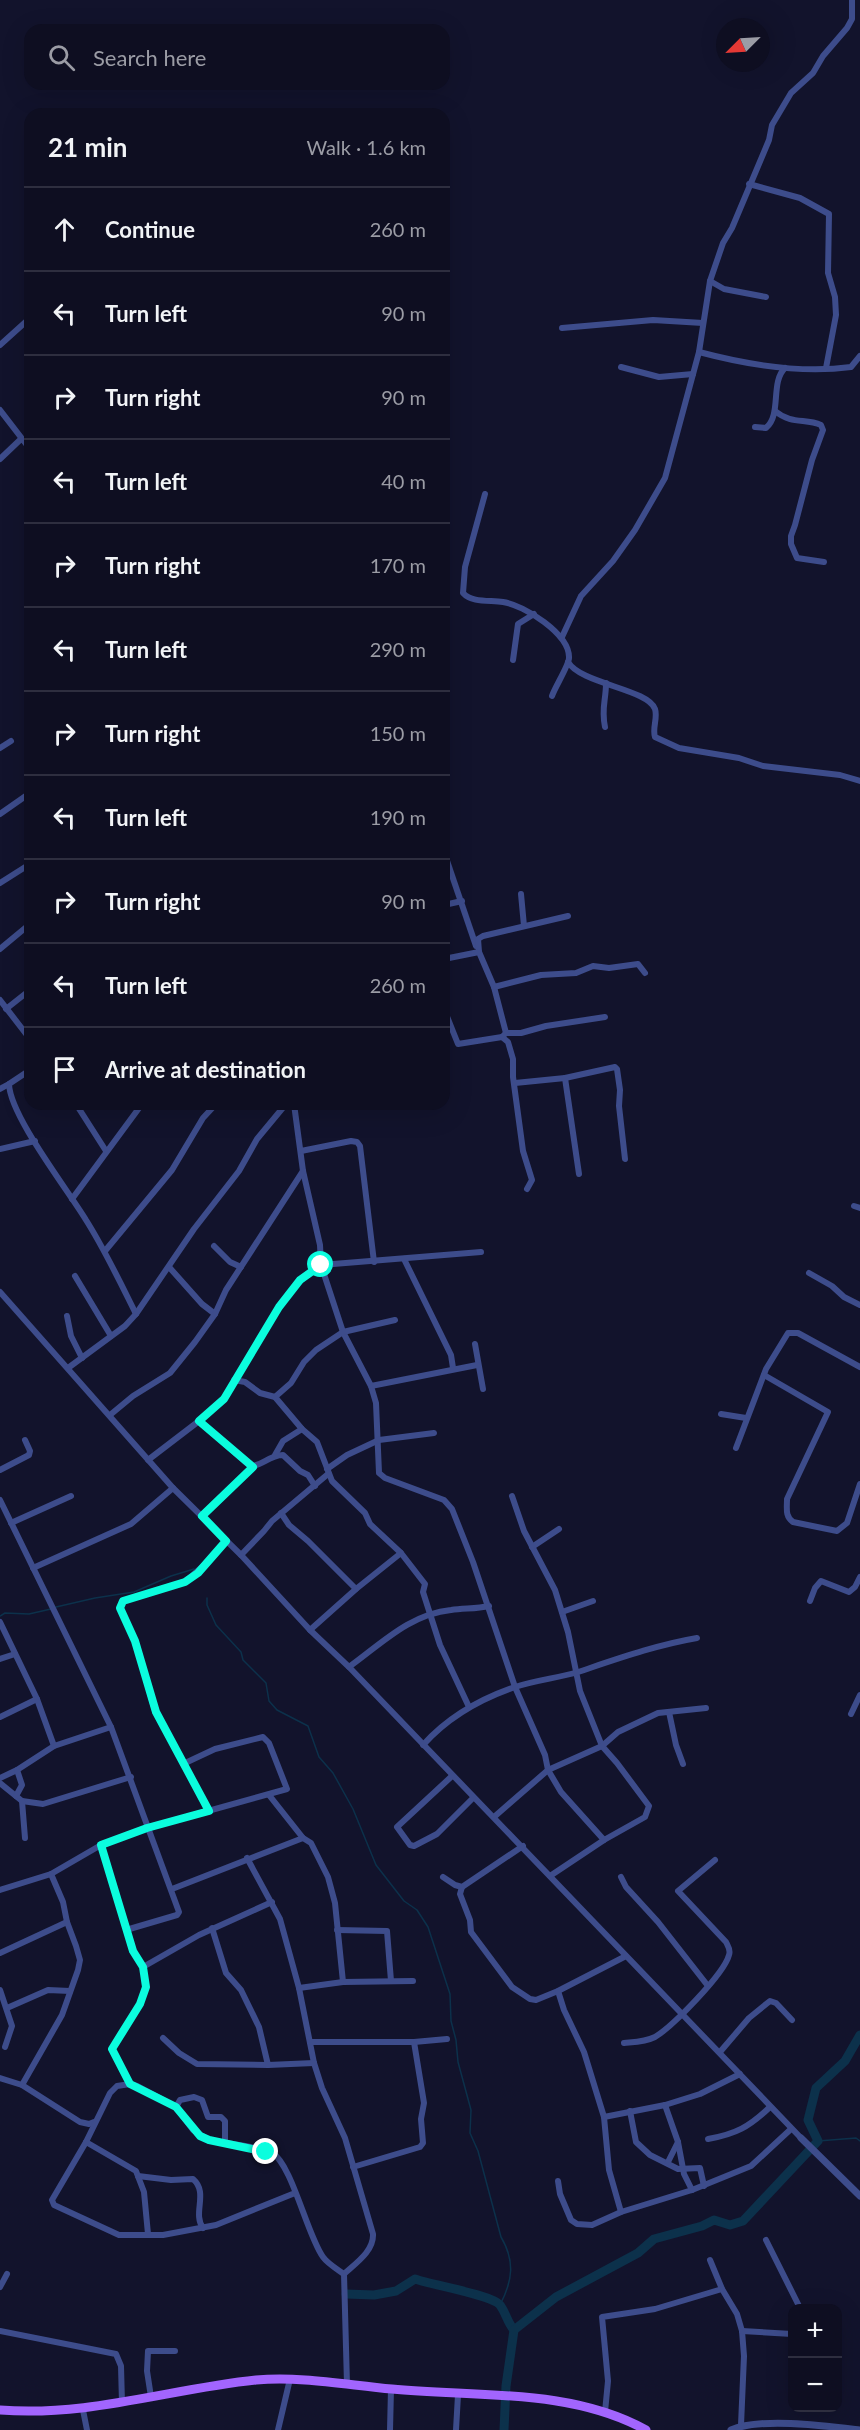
<!DOCTYPE html>
<meta charset="utf-8">
<style>
body{margin:0;font-family:Lato,sans-serif;background:#17172a;color:#f1f3f6}
.controls{position:absolute;right:18px;bottom:18px;display:grid;overflow:hidden;border-radius:12px;box-shadow:0 6px 24px #0002}
.controls button{width:54px;height:54px;display:grid;place-items:center;padding:0;border:0;border-bottom:2px solid #2e2e3f;background:#0e0e21;color:#f1f3f6;font:30px sans-serif}
.compass{position:absolute;left:716px;top:18px;width:54px;height:54px;border-radius:50%;background:#0e0e21;box-shadow:0 6px 24px #0002;rotate:246deg}
.stop{position:absolute;width:18px;height:18px;margin:-14px;border:4px solid #0bfdde;border-radius:50%;background:#fff}
.stop.end{background:#0bfdde;border-color:#fff;box-shadow:0 2px 6px #0008}
.list{margin:0;padding:0;list-style:none}
h2{display:flex;justify-content:space-between;align-items:center;height:78px;margin:0;padding:0 24px;font-size:26px}
h2 small{font-size:20px;font-weight:400;color:#9b9ca5}
.list li{display:grid;grid-template-columns:39px 1fr auto;gap:18px;align-items:center;box-sizing:border-box;height:84px;padding:0 24px;border-top:2px solid #2e2e3f}
.list b{display:block;font-size:22px;white-space:nowrap}
.list em{font-size:20px;font-style:normal;color:#9b9ca5}
.icon{flex:none;width:33px;height:33px;fill:none;stroke:currentColor;stroke-width:2;stroke-linecap:round;stroke-linejoin:round}
.map{position:relative;flex:none;width:860px;height:2430px;overflow:hidden}
.search{position:absolute;background:#0e0e21;box-shadow:0 6px 24px #0002;left:24px;top:24px;width:426px;height:66px;display:flex;align-items:center;gap:15px;box-sizing:border-box;padding:0 21px;border-radius:18px;color:#9b9ca5;font-size:22px}
.panel{position:absolute;background:#0e0e21;box-shadow:0 6px 24px #0002;left:24px;top:108px;width:426px;height:1002px;border-radius:18px}
.map>svg:first-child{display:block}
.lines{fill:none;stroke-linecap:round;stroke-linejoin:round}
.stream{stroke:#0c314b;stroke-width:1.5}
.river{stroke:#0c314b;stroke-width:9}
.minor{stroke:#3d4c8b;stroke-width:6}
.tertiary{stroke:#3d4c8b;stroke-width:7}
.primary{stroke:#a265fe;stroke-width:9}
.route{stroke:#0bfdde;stroke-width:8}
</style>
<div class="map">
<svg width="860" height="2430" viewBox="0 0 860 2430">
<rect width="100%" height="100%" fill="#12132c"/>
<g class="lines">
<g class="stream">
<path d="M207 1598V1605L216 1625 241 1652 243 1660 266 1683 269 1701 277 1710 308 1726 319 1757 333 1773 353 1809 376 1865 404 1901 417 1910 428 1927 450 1994 451 2021 456 2040 458 2062 471 2110 470 2133 478 2151 501 2237C515 2261 513 2280 500 2305"/>
<polyline points="56,1607 95,1598 134,1592 171,1576 194,1569"/>
<polyline points="0,1616 5,1613 29,1614 51,1609"/>
<polyline points="818,2141 856,2138 860,2141"/>
</g>
<g class="river">
<path d="M346 2294 374 2295 396 2291 415 2279C432 2285 492 2295 500 2305 506 2313 507 2322 514 2330"/>
<polyline points="504,2430 506,2386 514,2330 556,2297 638,2253 654,2239 702,2226 714,2220 730,2225 743,2221 818,2141 808,2120 816,2088 845,2061 860,2035"/>
</g>
<g class="minor">
<polyline points="749,184 800,198 829,214 828,273 835,297 836,315 826,368"/>
<polyline points="710,281 724,289 766,297"/>
<polyline points="562,328 653,320 703,323"/>
<polyline points="0,345 30,318"/>
<path d="M699 352C748 365 801 374 851 367L860 356"/>
<polyline points="621,367 659,377 693,374"/>
<polyline points="0,410 30,449"/>
<path d="M775 411C792 425 805 418 821 425L823 430 812 460 795 525 791 536V544L797 558 824 562"/>
<path d="M755 427 766 428C782 415 770 382 785 368"/>
<polyline points="0,459 21,439"/>
<path d="M485 494 465 567 463 593C472 603 490 600 503 602 524 605 570 634 569 658 569 665 555 687 552 696"/>
<polyline points="562,637 581,596 613,561 635,530 665,478 699,352 710,281 723,243 732,228 769,140 772,125 791,93 813,73 823,56 847,28 852,19 852,0"/>
<polyline points="513,660 518,624 534,614"/>
<path d="M568 662C581 684 648 689 655 709 658 718 652 728 655 737L679 748 739 758 763 766 840 775 860 781"/>
<path d="M605 727C601 708 606 701 606 683"/>
<polyline points="0,748 11,741"/>
<polyline points="0,814 30,793"/>
<polyline points="444,852 476,946"/>
<polyline points="0,883 30,864"/>
<polyline points="521,894 524,926"/>
<polyline points="444,905 462,901"/>
<polyline points="0,949 30,924"/>
<polyline points="479,952 478,939 483,936 568,916"/>
<polyline points="444,959 479,952 494,987 506,1033 521,1033 546,1026 605,1017"/>
<polyline points="494,987 541,975 576,973 593,966 609,968 638,964 645,973"/>
<polyline points="0,1000 30,1039"/>
<polyline points="6,1009 30,990"/>
<polyline points="444,1009 458,1044 502,1037"/>
<polyline points="506,1033 502,1037 508,1042 513,1059 513,1077 523,1151 532,1180 527,1189"/>
<path d="M30 1070 9 1084C10 1116 68 1190 86 1220 105 1250 120 1282 136 1314"/>
<polyline points="565,1078 579,1174"/>
<polyline points="515,1083 565,1078 615,1067 617,1069 620,1090 619,1106 625,1159"/>
<polyline points="0,1089 9,1084"/>
<polyline points="76,1104 106,1151"/>
<polyline points="294,1104 303,1171 320,1245 321,1265 343,1332 371,1386 376,1403 379,1473 385,1478 444,1500 452,1509 473,1562 515,1687 545,1755 548,1770 561,1792 604,1840"/>
<polyline points="0,1149 35,1141"/>
<polyline points="301,1151 351,1141 357,1142 360,1146 374,1262"/>
<polyline points="72,1199 142,1104"/>
<polyline points="854,1206 860,1208"/>
<polyline points="214,1246 230,1262 241,1267"/>
<polyline points="105,1251 172,1170 203,1118 216,1104"/>
<polyline points="404,1259 451,1355 453,1368"/>
<polyline points="169,1267 202,1304 215,1314"/>
<polyline points="809,1273 832,1286 844,1297 860,1305"/>
<polyline points="75,1276 111,1336"/>
<polyline points="0,1292 173,1488 241,1555 310,1630 349,1667 801,2138"/>
<polyline points="67,1316 71,1336 82,1358"/>
<polyline points="475,1344 483,1389"/>
<polyline points="68,1368 125,1326 136,1314 194,1229 239,1171 257,1139 286,1104"/>
<path d="M764 1375 828 1412 787 1499C787 1509 785 1516 793 1522L837 1531 847 1523 860 1484"/>
<polyline points="234,1380 245,1382 260,1393 275,1397 302,1429 317,1442 332,1481 365,1513 370,1524 401,1553 425,1584 423,1592 440,1645 469,1707"/>
<polyline points="371,1386 477,1365"/>
<polyline points="275,1397 291,1383 304,1362 316,1350 343,1332 395,1320"/>
<polyline points="721,1414 746,1418"/>
<polyline points="110,1415 133,1396 170,1373 195,1342 215,1314 226,1290 303,1171"/>
<path d="M199 1421 250 1466C261 1467 269 1455 283 1455L300 1471 308 1475 315 1486"/>
<polyline points="736,1448 766,1369 788,1333 798,1333 860,1367"/>
<polyline points="275,1455 283,1441 302,1429"/>
<polyline points="148,1460 199,1421 224,1399 279,1307 300,1280 321,1265 481,1252"/>
<polyline points="327,1469 347,1455 379,1440 434,1433"/>
<polyline points="0,1470 29,1455 30,1451 25,1440"/>
<polyline points="512,1496 524,1531 555,1590 568,1632 580,1691 602,1746 617,1763 649,1806 645,1817 604,1840 550,1876"/>
<polyline points="0,1500 111,1727 179,1912 177,1915 126,1930"/>
<polyline points="281,1513 289,1525 308,1541 356,1589"/>
<polyline points="202,1517 253,1467"/>
<polyline points="11,1523 71,1496"/>
<polyline points="532,1547 559,1529"/>
<polyline points="241,1555 264,1531 272,1521 328,1474"/>
<polyline points="33,1568 131,1524 173,1488"/>
<polyline points="810,1601 815,1588 821,1581 849,1592 855,1587 860,1577"/>
<polyline points="562,1612 593,1601"/>
<polyline points="0,1622 37,1699 54,1746"/>
<polyline points="310,1630 356,1589 401,1553"/>
<polyline points="0,1659 15,1654"/>
<path d="M349 1667C381 1644 410 1614 451 1610 464 1608 476 1609 489 1606"/>
<polyline points="669,1712 676,1745 683,1764"/>
<polyline points="851,1714 860,1695"/>
<polyline points="0,1717 37,1699"/>
<path d="M423 1745C448 1717 480 1699 515 1687 536 1680 558 1678 578 1672 617 1659 656 1645 697 1638"/>
<polyline points="452,1776 397,1827 410,1845 414,1846 437,1834 473,1798"/>
<polyline points="0,1778 17,1770 54,1746 111,1727"/>
<polyline points="0,1783 22,1801 43,1804 131,1777"/>
<polyline points="269,1795 303,1838 311,1843 328,1877 335,1903 343,1982"/>
<polyline points="16,1796 22,1785 17,1770"/>
<polyline points="22,1801 25,1838"/>
<polyline points="209,1811 155,1711 135,1641 120,1608 123,1601 185,1582 212,1558 226,1541"/>
<polyline points="494,1817 548,1770 602,1746 618,1732 658,1713 706,1708"/>
<polyline points="101,1845 133,1951 143,1967 146,1987 140,2004 112,2049 130,2084"/>
<path d="M247 1858 280 1919 299 1988 314 2063 322 2088 345 2138 373 2234C374 2251 356 2263 344 2274L347 2384"/>
<polyline points="443,1877 455,1885 462,1887 523,1846"/>
<polyline points="621,1877 626,1887 658,1922 708,1986"/>
<polyline points="462,1887 460,1894 470,1920 471,1932 512,1987 530,1999 536,2000 558,1991 626,1956"/>
<polyline points="172,1889 303,1838"/>
<polyline points="0,1890 51,1874 101,1845 147,1828 287,1789 269,1743 263,1737 215,1749 183,1764"/>
<polyline points="212,1928 226,1973 241,1990 259,2027 268,2065"/>
<polyline points="337,1930 387,1931 391,1981"/>
<polyline points="0,1953 67,1922"/>
<polyline points="143,1967 199,1935 272,1902"/>
<polyline points="299,1988 343,1982 413,1981"/>
<polyline points="0,1990 12,2026 5,2047"/>
<polyline points="558,1991 564,2010 584,2052 604,2117 609,2170 621,2212"/>
<polyline points="7,2008 48,1990 70,1991"/>
<polyline points="163,2038 179,2053 197,2064 268,2065 314,2063"/>
<polyline points="310,2042 414,2042 447,2039"/>
<path d="M624 2043C635 2042 645 2042 655 2037 673 2026 724 1974 729 1955 731 1950 728 1946 726 1942L678 1891 715 1860"/>
<polyline points="720,2052 749,2018 770,2001 776,2003 792,2020"/>
<polyline points="0,2078 22,2085 80,2122 89,2124 94,2122"/>
<polyline points="22,2085 62,2015 78,1970 80,1960 76,1946 67,1922 63,1902 51,1874"/>
<polyline points="665,2105 678,2142 684,2174 692,2190"/>
<polyline points="176,2107 180,2100 194,2097 202,2100 208,2117 221,2117 225,2121 225,2144"/>
<polyline points="630,2111 636,2142 650,2155 678,2169 700,2168 704,2186"/>
<polyline points="604,2117 665,2105 700,2094 740,2074"/>
<path d="M708 2139C736 2134 749 2127 770 2107"/>
<polyline points="86,2142 136,2171 144,2192 148,2234"/>
<polyline points="668,2162 678,2142"/>
<polyline points="353,2167 420,2147 423,2143 421,2119 424,2103 414,2042"/>
<path d="M138 2176 171 2180 193 2179C209 2193 192 2213 203 2228"/>
<polyline points="558,2181 560,2194 571,2220 577,2224 592,2225 621,2212 692,2190 751,2166 791,2129"/>
<path d="M295 2193 216 2225 163 2235H119L54 2205 52 2200 86 2142 110 2093 117 2086 130 2084 137 2086 176 2107 193 2130 209 2140C224 2143 260 2147 272 2153 292 2164 307 2235 323 2257 328 2264 337 2269 344 2274"/>
<polyline points="766,2240 800,2308"/>
<polyline points="710,2260 722,2289 737,2314 742,2331 744,2356 741,2425"/>
<polyline points="0,2287 7,2274"/>
<polyline points="0,2331 116,2354 121,2366 122,2403"/>
<polyline points="742,2331 792,2334"/>
<polyline points="151,2397 147,2371 148,2351 175,2351"/>
<polyline points="83,2410 87,2430"/>
<polyline points="605,2412 608,2381 602,2317 655,2309 722,2289"/>
<polyline points="278,2430 290,2379"/>
<polyline points="390,2430 391,2389"/>
<polyline points="456,2430 458,2395"/>
</g>
<g class="tertiary">
<polyline points="801,2138 860,2196"/>
<path d="M731 2430C760 2417 827 2426 860 2430"/>
</g>
<path class="primary" d="M0 2410C89 2417 169 2389 256 2380 301 2376 347 2385 392 2389 475 2397 571 2388 646 2430"/>
</g>
<g class="lines">
<polyline class="route" points="266,2152 209,2140 200,2136 176,2107 130,2084 112,2049 140,2004 146,1987 143,1967 133,1951 101,1845 147,1828 209,1811 156,1712 135,1641 120,1608 123,1601 185,1582 198,1573 226,1541 202,1516 253,1467 199,1421 224,1399 279,1307 300,1280 321,1265"/>
</g>
</svg>
<div class="controls">
<button>+</button>
<button>−</button>
</div>
<svg class="compass" viewBox="-18 -18 36 36"><path d="M0-13l5 13h-10z" fill="#e53935"/><path d="M0 13l5-13h-10z" fill="#9b9ca5"/></svg>
<div class="stop" style="left:321px;top:1265px"></div>
<div class="stop end" style="left:266px;top:2152px"></div>
<div class="search"><svg class="icon" aria-label="search" viewBox="0 0 24 24"><circle cx="10" cy="10" r="6"/><path d="M15 15l6 6"/></svg>Search here</div>
<section class="panel">
<h2>21 min<small>Walk · 1.6 km</small></h2>
<ul class="list">
<li><svg class="icon" aria-label="ahead" viewBox="0 0 24 24"><path d="M12 20V5M6 11l6-6 6 6"/></svg><div><b>Continue</b></div><em>260 m</em></li>
<li><svg class="icon" aria-label="left" viewBox="0 0 24 24"><path d="M17 20v-9H6M10 6l-5 5 5 5"/></svg><div><b>Turn left</b></div><em>90 m</em></li>
<li><svg class="icon" aria-label="right" viewBox="0 0 24 24"><path d="M7 20v-9h11M14 6l5 5-5 5"/></svg><div><b>Turn right</b></div><em>90 m</em></li>
<li><svg class="icon" aria-label="left" viewBox="0 0 24 24"><path d="M17 20v-9H6M10 6l-5 5 5 5"/></svg><div><b>Turn left</b></div><em>40 m</em></li>
<li><svg class="icon" aria-label="right" viewBox="0 0 24 24"><path d="M7 20v-9h11M14 6l5 5-5 5"/></svg><div><b>Turn right</b></div><em>170 m</em></li>
<li><svg class="icon" aria-label="left" viewBox="0 0 24 24"><path d="M17 20v-9H6M10 6l-5 5 5 5"/></svg><div><b>Turn left</b></div><em>290 m</em></li>
<li><svg class="icon" aria-label="right" viewBox="0 0 24 24"><path d="M7 20v-9h11M14 6l5 5-5 5"/></svg><div><b>Turn right</b></div><em>150 m</em></li>
<li><svg class="icon" aria-label="left" viewBox="0 0 24 24"><path d="M17 20v-9H6M10 6l-5 5 5 5"/></svg><div><b>Turn left</b></div><em>190 m</em></li>
<li><svg class="icon" aria-label="right" viewBox="0 0 24 24"><path d="M7 20v-9h11M14 6l5 5-5 5"/></svg><div><b>Turn right</b></div><em>90 m</em></li>
<li><svg class="icon" aria-label="left" viewBox="0 0 24 24"><path d="M17 20v-9H6M10 6l-5 5 5 5"/></svg><div><b>Turn left</b></div><em>260 m</em></li>
<li><svg class="icon" aria-label="arrive" viewBox="0 0 24 24"><path d="M6 21V4h12l-3 4 3 4H6"/></svg><div><b>Arrive at destination</b></div></li>
</ul>
</section>
</div>
